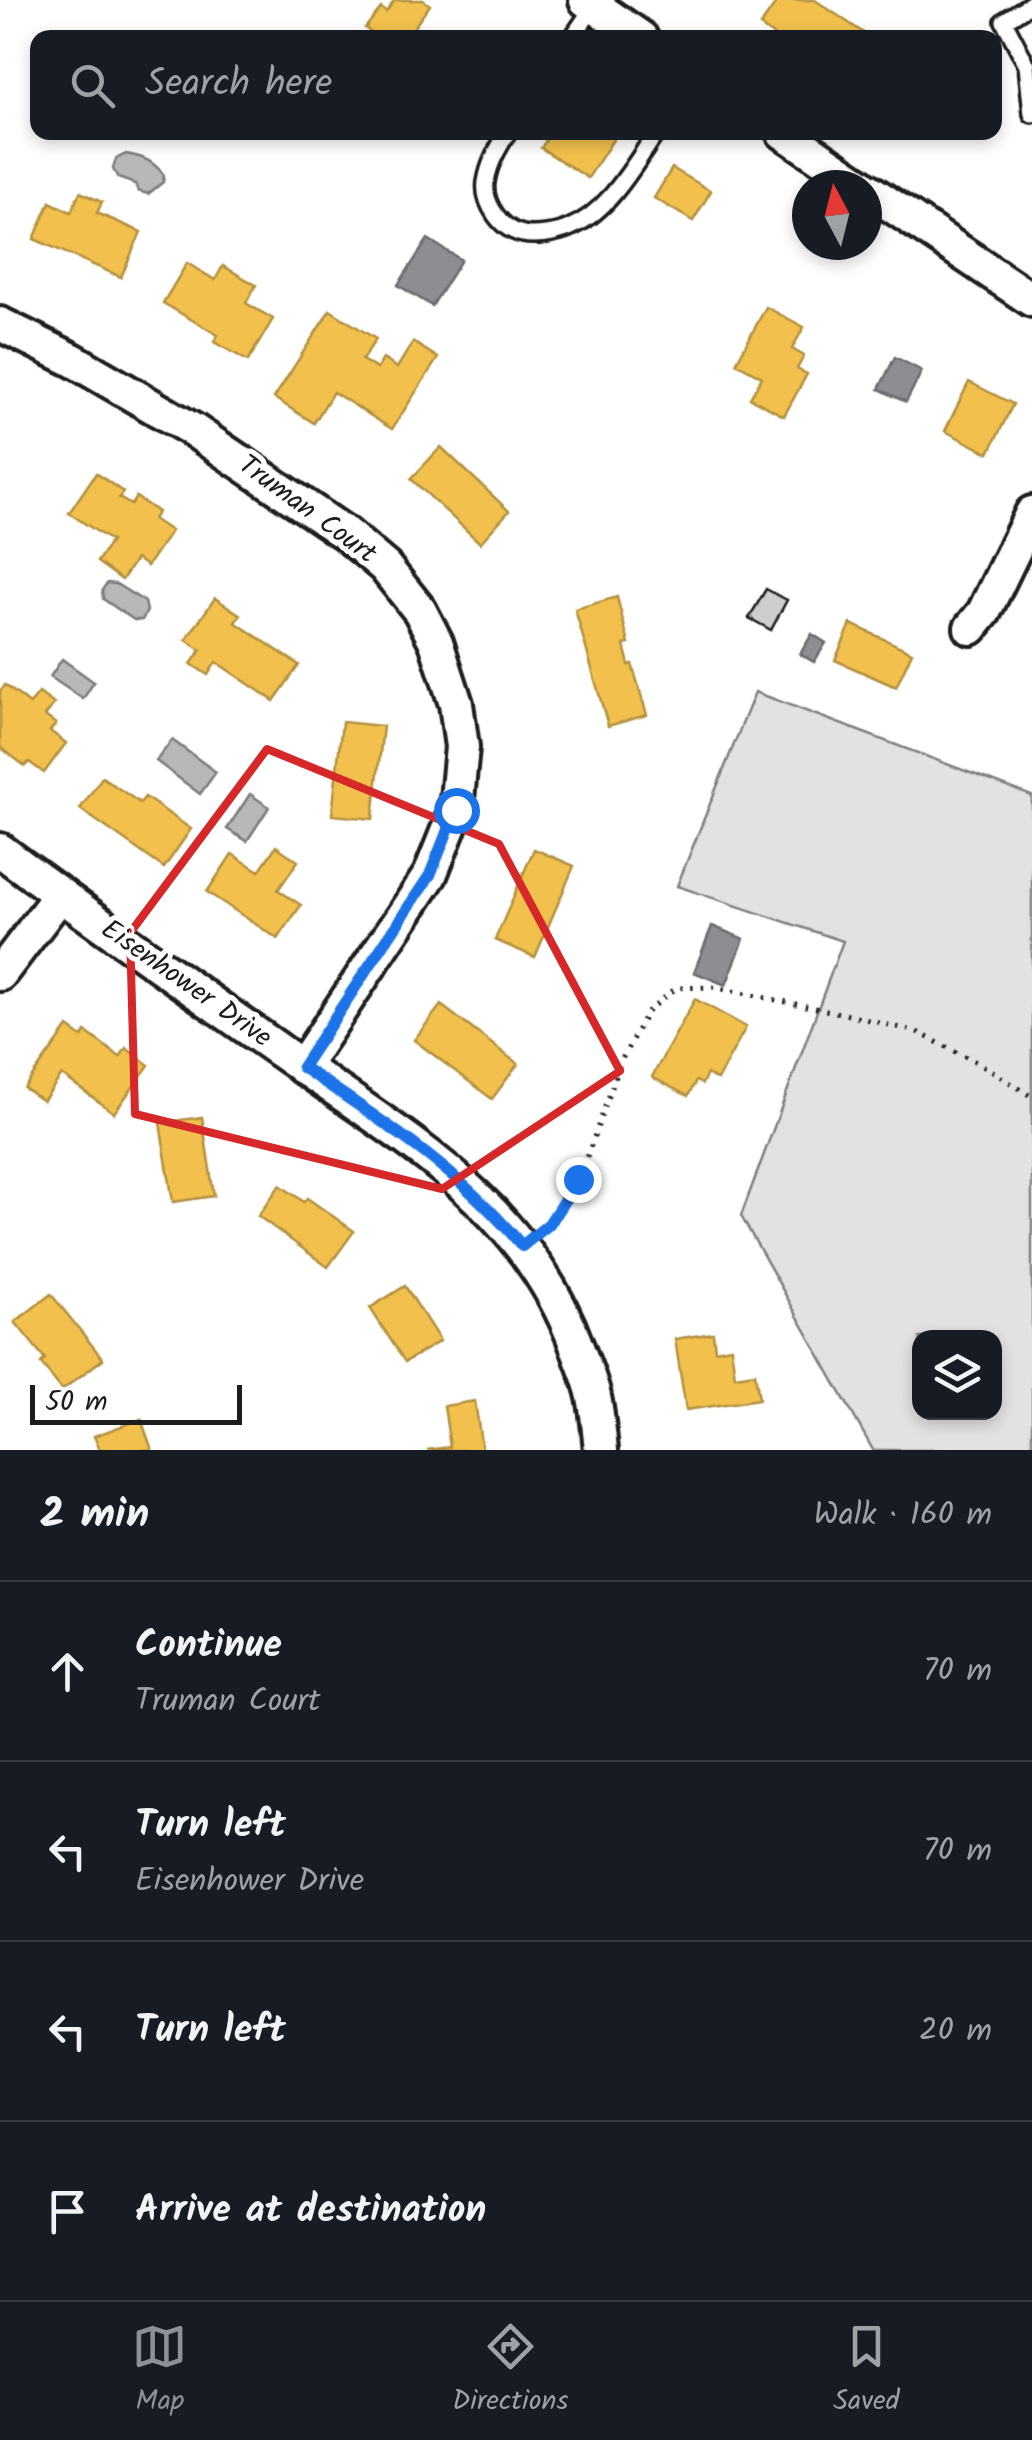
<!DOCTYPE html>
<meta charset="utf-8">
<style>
body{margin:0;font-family:Kalam,sans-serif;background:#242831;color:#f1f3f6}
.controls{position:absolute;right:30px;bottom:30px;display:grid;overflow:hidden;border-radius:20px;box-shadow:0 5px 15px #0003}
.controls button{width:90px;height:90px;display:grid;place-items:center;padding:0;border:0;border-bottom:2px solid #363941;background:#171b24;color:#f1f3f6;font:50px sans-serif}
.compass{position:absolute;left:792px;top:170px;width:90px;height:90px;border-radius:50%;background:#171b24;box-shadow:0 5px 15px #0003;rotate:353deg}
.scale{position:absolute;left:30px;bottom:25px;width:212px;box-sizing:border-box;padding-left:10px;border:5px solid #1c1c1c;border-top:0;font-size:28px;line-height:35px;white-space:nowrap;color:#1c1c1c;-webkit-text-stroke:8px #fff;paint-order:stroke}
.stop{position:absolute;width:30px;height:30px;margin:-22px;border:8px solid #1a73e8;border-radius:50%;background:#fff}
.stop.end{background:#1a73e8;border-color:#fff;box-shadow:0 2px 10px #0008}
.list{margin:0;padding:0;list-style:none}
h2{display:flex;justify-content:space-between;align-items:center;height:130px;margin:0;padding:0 40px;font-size:42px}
h2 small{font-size:32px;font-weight:400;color:#9ea1a6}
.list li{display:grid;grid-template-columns:65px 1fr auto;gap:30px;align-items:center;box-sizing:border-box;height:180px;padding:0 40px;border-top:2px solid #363941}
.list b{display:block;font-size:38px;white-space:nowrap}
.list p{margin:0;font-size:32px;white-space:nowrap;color:#9ea1a6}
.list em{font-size:32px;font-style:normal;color:#9ea1a6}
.icon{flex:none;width:55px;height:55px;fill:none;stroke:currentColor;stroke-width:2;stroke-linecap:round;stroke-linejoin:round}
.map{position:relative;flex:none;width:1032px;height:1450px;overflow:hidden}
.search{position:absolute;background:#171b24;box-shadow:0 5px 15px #0003;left:30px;right:30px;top:30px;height:110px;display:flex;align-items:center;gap:25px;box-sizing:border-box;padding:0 35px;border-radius:20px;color:#9ea1a6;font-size:38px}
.sheet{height:850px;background:#171b24}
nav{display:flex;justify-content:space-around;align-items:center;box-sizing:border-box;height:140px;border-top:2px solid #363941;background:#171b24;font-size:28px;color:#9ea1a6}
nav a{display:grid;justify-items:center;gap:5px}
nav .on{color:#8c9099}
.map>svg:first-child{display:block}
.green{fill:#e2e2e2;stroke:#7f7f7f;stroke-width:2.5;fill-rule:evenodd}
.water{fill:#b8b8b8;stroke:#7a7a7a;stroke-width:2.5}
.homes{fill:#f2c14e;stroke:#b2903f;stroke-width:2.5}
.industry{fill:#8d8d92;stroke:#6b6b6f;stroke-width:2.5}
.building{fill:#cecece;stroke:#1c1c1c;stroke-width:2.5}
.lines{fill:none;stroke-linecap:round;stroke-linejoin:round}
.lane-casing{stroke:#1c1c1c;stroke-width:22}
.street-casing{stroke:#1c1c1c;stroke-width:40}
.path{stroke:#1c1c1c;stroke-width:5;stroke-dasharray:2.5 8;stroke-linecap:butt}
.lane{stroke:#fff;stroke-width:15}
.street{stroke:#fff;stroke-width:32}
.route{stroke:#1a73e8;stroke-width:12}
.marked{fill:none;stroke:#d62828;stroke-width:8;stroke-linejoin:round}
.labels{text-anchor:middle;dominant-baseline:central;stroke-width:10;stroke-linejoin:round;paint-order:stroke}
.street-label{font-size:28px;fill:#1c1c1c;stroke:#fff}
</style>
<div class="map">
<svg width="1032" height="1450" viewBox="0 0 1032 1450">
<rect width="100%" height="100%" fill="#fff"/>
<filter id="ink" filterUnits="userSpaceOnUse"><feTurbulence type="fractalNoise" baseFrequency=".01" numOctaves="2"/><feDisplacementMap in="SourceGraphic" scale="20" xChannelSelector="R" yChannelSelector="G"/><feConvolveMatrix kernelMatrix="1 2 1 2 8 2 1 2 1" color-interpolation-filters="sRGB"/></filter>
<g filter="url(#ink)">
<path class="green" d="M755 692 1032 796V1450H873L741 1216 843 941 677 886ZM920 1338H994V1412H920Z"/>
<g class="water">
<path d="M126 154C144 157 153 161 164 175L163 182 148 194 138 191 135 184 118 178 113 169 116 159Z"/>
<polygon points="107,583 116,584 145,602 147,611 142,620 134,620 103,599 102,590"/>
<polygon points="62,659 94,682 83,699 50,677"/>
<polygon points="172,740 216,772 200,794 156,761"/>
<polygon points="250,794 269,807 247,841 227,829"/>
</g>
<g class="homes">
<polygon points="395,0 423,0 430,5 406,38 378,38 365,28 381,8 386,12"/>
<polygon points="778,0 815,0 871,38 777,38 760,26"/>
<polygon points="551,132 618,132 588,178 541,148"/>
<polygon points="672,168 711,191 693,221 654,198"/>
<polygon points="80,192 102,202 97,213 141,232 121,277 34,239 50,202 71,212"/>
<polygon points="187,263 215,280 223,266 256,285 246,303 273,319 248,361 214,342 218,335 163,303"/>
<polygon points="766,307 804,327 792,349 804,356 797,369 807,374 784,416 750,398 762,377 736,363"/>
<polygon points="330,310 376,339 362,360 377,369 383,359 397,368 413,342 438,358 392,429 333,392 314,423 274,398"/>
<polygon points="969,382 1013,404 989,453 945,431"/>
<polygon points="441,447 509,511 480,543 411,479"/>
<polygon points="96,473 123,492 119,498 131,505 136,497 158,512 153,519 171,531 147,566 136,559 122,580 97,562 111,541 69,513"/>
<polygon points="617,597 629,644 624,645 629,665 632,664 647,715 608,726 575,609"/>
<polygon points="215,598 241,615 235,622 299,665 274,701 216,662 208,675 191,664 201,650 186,640"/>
<polygon points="851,624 912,652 896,687 835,660"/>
<polygon points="5,685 30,704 39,693 54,704 45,716 56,724 50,731 66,743 44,773 29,762 25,766 0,747 0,691"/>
<polygon points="342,722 383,726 373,819 332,815"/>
<polygon points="102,777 140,803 145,797 191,829 164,868 80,809"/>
<polygon points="276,846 298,861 278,890 301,905 278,939 207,892 232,854 259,871"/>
<polygon points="534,849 574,866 535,957 495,940"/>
<polygon points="695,999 746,1027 717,1080 707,1074 702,1084 696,1081 688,1096 652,1077"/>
<polygon points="441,1005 518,1064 492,1099 414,1040"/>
<polygon points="68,1027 82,1037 86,1032 120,1057 126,1048 149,1065 114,1113 62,1075 43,1101 24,1088"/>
<polygon points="202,1117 214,1196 173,1202 160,1123"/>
<polygon points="280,1185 304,1202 307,1198 354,1231 328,1267 258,1216"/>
<polygon points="405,1286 440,1341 405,1362 370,1308"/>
<polygon points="51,1294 103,1359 62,1390 41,1363 45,1359 15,1322"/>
<polygon points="713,1333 715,1350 731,1347 735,1376 755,1373 759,1399 686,1410 675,1339"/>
<polygon points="475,1401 482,1450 427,1450 450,1447 444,1406"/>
<polygon points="141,1419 152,1450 100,1450 94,1436"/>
</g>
<g class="industry">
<polygon points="428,239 461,260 432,306 398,285"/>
<polygon points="895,357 922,371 906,402 879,389"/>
<polygon points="812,634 826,643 814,662 800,654"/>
<polygon points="712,926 744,939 726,985 694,972"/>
</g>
<polygon class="building" points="766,589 787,600 771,630 749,618"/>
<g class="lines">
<defs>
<g id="lane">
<polyline points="1032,3 1004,21 1027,65 1032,114"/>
<polyline points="572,38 594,6"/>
<path d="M508 132C498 148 489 163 486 182 483 203 501 230 523 234 535 237 558 233 569 228 609 212 633 166 657 132"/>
</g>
<g id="street">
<polyline points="586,0 641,38"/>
<polyline points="783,132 861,185"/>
<polyline points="867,189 1032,300"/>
<polyline points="0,324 73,360 193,430 346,534 385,567 420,611 436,642 456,704 462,747 456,810 430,875 302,1067"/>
<polyline points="971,628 984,612 1032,513"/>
<path d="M0 850C93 920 188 986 283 1053 401 1137 524 1202 577 1347 583 1364 591 1381 594 1397 598 1415 599 1433 601 1450"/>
<polyline points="0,974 60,895"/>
</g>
</defs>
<use href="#lane" class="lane-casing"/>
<use href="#street" class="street-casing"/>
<polyline class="path" points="544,1228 549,1224 579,1179 622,1059 647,1012 676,988 713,987 840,1013 917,1032 988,1068 1032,1097"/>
<use href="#lane" class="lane"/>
<use href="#street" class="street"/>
</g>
</g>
<g class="lines" filter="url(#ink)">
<path class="route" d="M456 810 430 875 302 1067C381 1120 461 1171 522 1246L549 1224 578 1179"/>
</g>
<path class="marked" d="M267 749 499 844 620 1071 442 1189 135 1114 130 933Z"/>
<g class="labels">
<g class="street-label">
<text transform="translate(307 510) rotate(36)">Truman Court</text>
<text transform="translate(186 984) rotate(35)">Eisenhower Drive</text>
</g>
</g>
</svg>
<div class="controls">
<button><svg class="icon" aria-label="layers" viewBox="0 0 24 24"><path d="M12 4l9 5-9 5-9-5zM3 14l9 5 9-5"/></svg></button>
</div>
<svg class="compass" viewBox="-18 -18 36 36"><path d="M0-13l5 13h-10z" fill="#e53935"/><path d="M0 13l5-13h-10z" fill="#9ea1a6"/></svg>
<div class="scale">50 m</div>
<div class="stop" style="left:456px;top:810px"></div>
<div class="stop end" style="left:578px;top:1179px"></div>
<div class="search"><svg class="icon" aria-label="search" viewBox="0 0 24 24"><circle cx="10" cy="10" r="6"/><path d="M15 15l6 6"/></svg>Search here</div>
</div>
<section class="sheet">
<h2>2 min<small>Walk · 160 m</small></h2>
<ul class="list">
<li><svg class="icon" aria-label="ahead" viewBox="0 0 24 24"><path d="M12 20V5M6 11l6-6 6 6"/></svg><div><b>Continue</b><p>Truman Court</p></div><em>70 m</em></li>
<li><svg class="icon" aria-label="left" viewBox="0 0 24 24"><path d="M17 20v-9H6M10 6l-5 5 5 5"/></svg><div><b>Turn left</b><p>Eisenhower Drive</p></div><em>70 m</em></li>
<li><svg class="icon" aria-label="left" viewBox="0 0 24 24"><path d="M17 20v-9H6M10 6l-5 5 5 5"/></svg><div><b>Turn left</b></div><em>20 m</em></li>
<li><svg class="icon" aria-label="arrive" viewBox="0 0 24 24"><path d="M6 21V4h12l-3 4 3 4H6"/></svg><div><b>Arrive at destination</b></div></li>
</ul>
</section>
<nav>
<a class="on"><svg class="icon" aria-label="map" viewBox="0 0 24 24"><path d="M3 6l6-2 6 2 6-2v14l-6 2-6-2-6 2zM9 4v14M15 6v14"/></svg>Map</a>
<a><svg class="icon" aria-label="directions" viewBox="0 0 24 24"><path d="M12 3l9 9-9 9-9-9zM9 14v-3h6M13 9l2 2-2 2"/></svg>Directions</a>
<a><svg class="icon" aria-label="saved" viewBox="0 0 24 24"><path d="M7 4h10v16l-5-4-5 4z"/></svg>Saved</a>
</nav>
